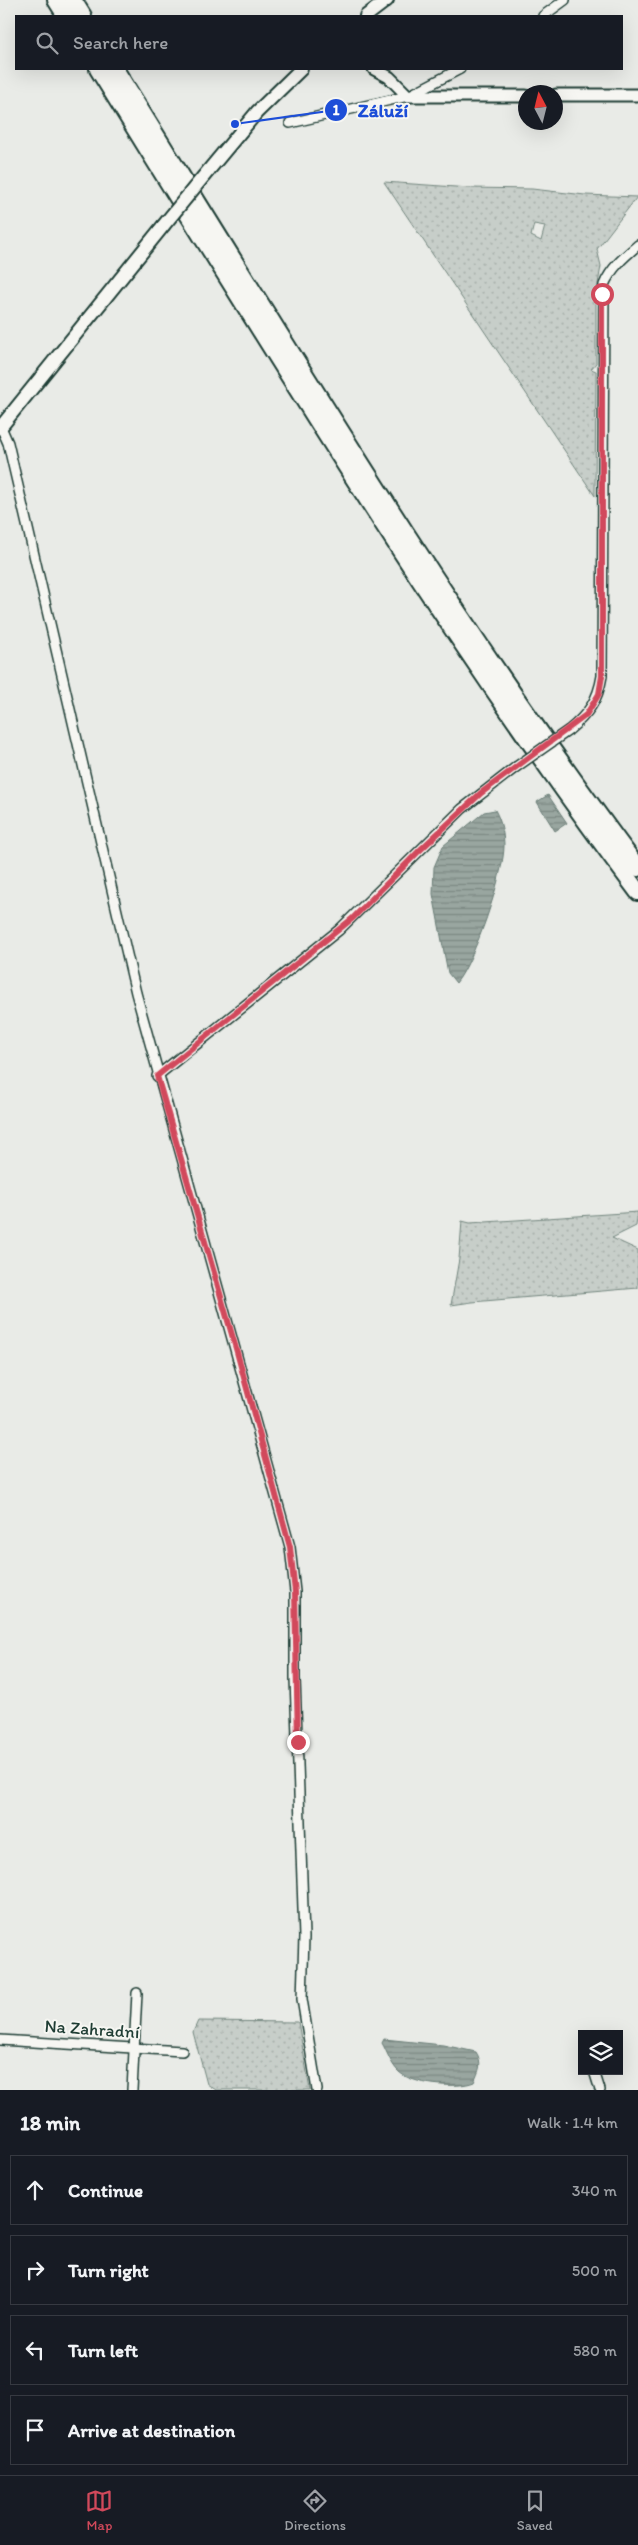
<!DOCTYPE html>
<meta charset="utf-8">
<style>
body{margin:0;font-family:Itim,sans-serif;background:#20242c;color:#f1f3f6}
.controls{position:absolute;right:15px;bottom:15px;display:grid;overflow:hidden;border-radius:0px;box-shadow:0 5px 20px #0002}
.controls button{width:45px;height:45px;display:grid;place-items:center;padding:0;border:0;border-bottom:1px solid #363941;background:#171b24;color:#f1f3f6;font:25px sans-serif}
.compass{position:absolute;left:518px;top:85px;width:45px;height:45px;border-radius:50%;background:#171b24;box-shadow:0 5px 20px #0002;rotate:353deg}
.stop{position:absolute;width:15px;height:15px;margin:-11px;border:4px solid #d1495b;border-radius:50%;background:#fff}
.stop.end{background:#d1495b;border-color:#fff;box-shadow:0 1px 5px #0008}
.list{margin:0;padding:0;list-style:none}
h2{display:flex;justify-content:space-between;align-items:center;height:65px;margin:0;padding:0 20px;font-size:21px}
h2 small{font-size:16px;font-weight:400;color:#9ea1a6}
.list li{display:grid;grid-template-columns:32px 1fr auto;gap:15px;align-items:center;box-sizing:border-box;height:70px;margin:0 10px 10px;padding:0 10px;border:1px solid #363941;border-radius:0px}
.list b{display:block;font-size:19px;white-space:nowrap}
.list em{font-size:16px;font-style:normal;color:#9ea1a6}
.icon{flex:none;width:28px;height:28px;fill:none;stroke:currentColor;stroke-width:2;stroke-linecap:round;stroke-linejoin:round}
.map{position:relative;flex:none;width:638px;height:2090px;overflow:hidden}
.search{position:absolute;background:#171b24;box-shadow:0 5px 20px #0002;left:15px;right:15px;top:15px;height:55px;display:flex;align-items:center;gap:12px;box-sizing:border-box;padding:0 18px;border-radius:0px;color:#9ea1a6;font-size:19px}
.sheet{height:385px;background:#171b24}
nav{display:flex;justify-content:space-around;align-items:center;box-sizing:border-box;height:70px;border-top:1px solid #363941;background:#171b24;font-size:14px;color:#9ea1a6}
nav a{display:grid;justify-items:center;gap:2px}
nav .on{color:#d1495b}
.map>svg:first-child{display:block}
.grass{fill:url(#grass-dots);stroke:#73867e;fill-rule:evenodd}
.water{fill:url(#water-rules);stroke:#687c75}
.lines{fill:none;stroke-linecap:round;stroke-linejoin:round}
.minor-casing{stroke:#1f3d34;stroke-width:12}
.tertiary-casing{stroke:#1f3d34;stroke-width:15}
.secondary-casing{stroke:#1f3d34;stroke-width:16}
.motorway-casing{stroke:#1f3d34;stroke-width:20}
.minor{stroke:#f6f6f2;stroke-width:9}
.tertiary{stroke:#f6f6f2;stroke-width:11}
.secondary{stroke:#f6f6f2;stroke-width:12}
.motorway{stroke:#f6f6f2;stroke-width:16}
.minor-bridge-casing{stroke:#1f3d34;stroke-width:12;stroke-linecap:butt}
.secondary-bridge-casing{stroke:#1f3d34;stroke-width:16;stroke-linecap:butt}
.minor-bridge{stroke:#f6f6f2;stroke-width:9}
.secondary-bridge{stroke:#f6f6f2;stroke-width:12}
.route{stroke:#d1495b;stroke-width:6}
.labels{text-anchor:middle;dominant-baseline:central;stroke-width:4;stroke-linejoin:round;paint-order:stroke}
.street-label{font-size:18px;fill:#1f3d34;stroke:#f6f6f2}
.leader{fill:none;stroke:#1d4ed8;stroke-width:2}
.callout-dot{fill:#1d4ed8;stroke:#f6f6f2;stroke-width:2}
.mark-label{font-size:15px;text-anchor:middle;font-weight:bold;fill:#fff}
.callout-label{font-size:19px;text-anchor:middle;font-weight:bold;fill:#1d4ed8;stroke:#f6f6f2;stroke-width:4;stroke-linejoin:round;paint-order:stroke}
</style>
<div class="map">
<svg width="638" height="2090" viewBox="0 0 638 2090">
<defs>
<pattern id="grass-dots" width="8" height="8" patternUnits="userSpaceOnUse" patternTransform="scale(1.25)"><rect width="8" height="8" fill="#c7cec9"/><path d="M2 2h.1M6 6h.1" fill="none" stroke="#aab2ad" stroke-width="1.8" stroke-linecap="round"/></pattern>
<pattern id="water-rules" width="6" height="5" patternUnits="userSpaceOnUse" patternTransform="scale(1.25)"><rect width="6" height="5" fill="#99a6a0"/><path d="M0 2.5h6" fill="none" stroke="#7c8883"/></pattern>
</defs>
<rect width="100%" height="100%" fill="#e9ebe7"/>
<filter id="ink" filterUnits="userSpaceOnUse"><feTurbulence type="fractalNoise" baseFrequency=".02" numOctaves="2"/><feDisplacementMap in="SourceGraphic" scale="10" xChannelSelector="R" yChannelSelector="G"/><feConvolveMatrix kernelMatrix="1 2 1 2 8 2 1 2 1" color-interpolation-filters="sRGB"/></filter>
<g filter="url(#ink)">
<g class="grass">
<path d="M384 182 470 188 532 189 585 195 637 197 597 249 601 266 596 296V363L591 369 596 371 595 496ZM534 224 545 226 541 241 531 236Z"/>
<polygon points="638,1212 636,1226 612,1238 638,1250 638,1288 472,1302 451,1305 459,1259 462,1221 470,1223"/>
<polygon points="198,2021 298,2022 310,2090 216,2090 207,2084 193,2032"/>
</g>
<g class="water">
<polygon points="548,795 567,823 555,831 537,802"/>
<path d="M495 810C501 821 504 834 504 846 504 874 474 962 456 983L448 973 433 894 434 867 443 846 484 812Z"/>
<path d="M384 2039 443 2045 476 2052C483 2063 479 2071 474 2082 458 2089 411 2085 398 2071 391 2064 387 2052 382 2043Z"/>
</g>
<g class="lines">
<defs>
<g id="minor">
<polyline points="543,16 565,0"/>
<polyline points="290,123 408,96 460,69"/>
<polyline points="1,427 8,443 136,993 290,1547 295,1592 295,1678 304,1937 302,1999 317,2090"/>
<path d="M569 730C588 714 598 701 602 676L604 285C611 268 624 257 638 245"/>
<polyline points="157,1076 339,930 462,809 516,767"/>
<polyline points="0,2040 182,2051"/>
<polyline points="594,2071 600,2090"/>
<polyline points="132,2090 137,1993"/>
</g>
<g id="tertiary">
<polyline points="374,69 389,77 408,96 526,96"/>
<polyline points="556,95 638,95"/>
</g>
<g id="secondary">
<polyline points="366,16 387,0"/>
<polyline points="208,171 257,112 301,69"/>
<polyline points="0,428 163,226"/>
</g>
<g id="motorway">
<polyline points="56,0 66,16"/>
<polyline points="73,0 83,16"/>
<path d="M98 69C271 348 441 629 638 892"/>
<path d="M115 69C283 339 447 613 638 868"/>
</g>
</defs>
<use href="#minor" class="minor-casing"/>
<use href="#tertiary" class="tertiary-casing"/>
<use href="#secondary" class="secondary-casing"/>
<use href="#motorway" class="motorway-casing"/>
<use href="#minor" class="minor"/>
<use href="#tertiary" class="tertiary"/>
<use href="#secondary" class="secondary"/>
<use href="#motorway" class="motorway"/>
<defs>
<polyline id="minor-bridge" points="516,767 569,730"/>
<polyline id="secondary-bridge" points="163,226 208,171"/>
</defs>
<use href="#minor-bridge" class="minor-bridge-casing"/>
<use href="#secondary-bridge" class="secondary-bridge-casing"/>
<use href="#minor-bridge" class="minor-bridge"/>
<use href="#secondary-bridge" class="secondary-bridge"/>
</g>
</g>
<g class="lines" filter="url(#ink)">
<polyline class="route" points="298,1742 295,1592 290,1547 237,1352 157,1076 353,918 418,852 481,793 586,715 599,694 602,676 602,294"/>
</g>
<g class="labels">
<g class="street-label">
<text transform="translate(92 2029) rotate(4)">Na Zahradní</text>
</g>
</g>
<path class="leader" d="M235 124L336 110"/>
<g class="callout-dot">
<circle cx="235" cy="124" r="5"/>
<circle cx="336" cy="110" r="12"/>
</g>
<g class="mark-label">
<text x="336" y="115">1</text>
</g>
<g class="callout-label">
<text x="383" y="117">Záluží</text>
</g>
</svg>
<div class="controls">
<button><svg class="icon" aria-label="layers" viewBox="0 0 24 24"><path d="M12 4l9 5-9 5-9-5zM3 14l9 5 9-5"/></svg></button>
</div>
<svg class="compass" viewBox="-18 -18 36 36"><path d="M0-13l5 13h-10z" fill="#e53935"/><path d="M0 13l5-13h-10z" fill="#9ea1a6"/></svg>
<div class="stop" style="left:602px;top:294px"></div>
<div class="stop end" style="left:298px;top:1742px"></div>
<div class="search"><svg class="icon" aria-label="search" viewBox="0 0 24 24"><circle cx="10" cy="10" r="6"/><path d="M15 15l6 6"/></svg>Search here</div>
</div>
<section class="sheet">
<h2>18 min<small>Walk · 1.4 km</small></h2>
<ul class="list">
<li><svg class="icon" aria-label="ahead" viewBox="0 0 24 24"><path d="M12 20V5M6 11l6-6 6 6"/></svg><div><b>Continue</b></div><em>340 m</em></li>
<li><svg class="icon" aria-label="right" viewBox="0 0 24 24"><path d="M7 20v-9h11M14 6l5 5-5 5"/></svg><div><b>Turn right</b></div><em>500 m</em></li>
<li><svg class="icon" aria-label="left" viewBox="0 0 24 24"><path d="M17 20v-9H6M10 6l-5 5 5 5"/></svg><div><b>Turn left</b></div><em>580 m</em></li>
<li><svg class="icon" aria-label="arrive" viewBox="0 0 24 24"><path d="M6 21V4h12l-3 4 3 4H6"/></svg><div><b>Arrive at destination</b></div></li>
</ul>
</section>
<nav>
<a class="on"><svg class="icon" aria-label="map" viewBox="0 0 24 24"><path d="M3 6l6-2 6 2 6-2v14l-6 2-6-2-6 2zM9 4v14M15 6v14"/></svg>Map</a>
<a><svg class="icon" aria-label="directions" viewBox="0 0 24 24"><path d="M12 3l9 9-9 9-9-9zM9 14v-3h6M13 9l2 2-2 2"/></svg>Directions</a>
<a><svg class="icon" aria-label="saved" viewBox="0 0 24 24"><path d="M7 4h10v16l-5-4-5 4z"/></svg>Saved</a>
</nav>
